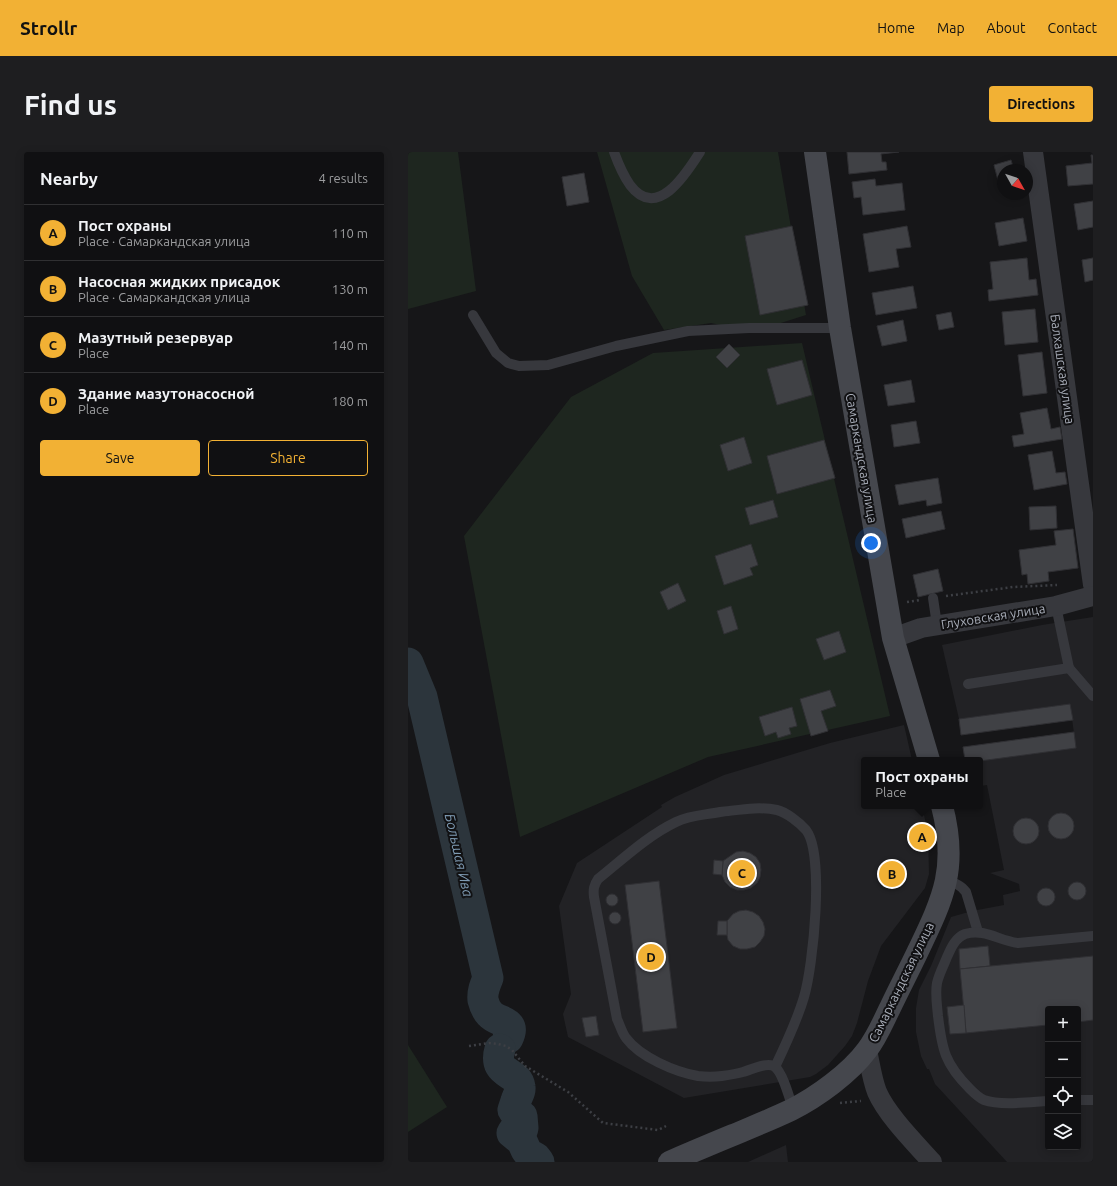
<!DOCTYPE html>
<meta charset="utf-8">
<style>
body{margin:0;font-family:Ubuntu,sans-serif;background:#1e1e20;color:#f1f3f6}
.controls{position:absolute;right:12px;bottom:12px;display:grid;overflow:hidden;border-radius:4px;box-shadow:0 2px 10px #0003}
.controls button{width:36px;height:36px;display:grid;place-items:center;padding:0;border:0;border-bottom:1px solid #303032;background:#101012;color:#f1f3f6;font:20px sans-serif}
.compass{position:absolute;left:589px;top:12px;width:36px;height:36px;border-radius:50%;background:#101012;box-shadow:0 2px 10px #0003;rotate:130deg}
.you{position:absolute;left:463px;top:391px;width:14px;height:14px;margin:-10px;border:3px solid #fff;border-radius:50%;background:#1a73e8;box-shadow:0 0 0 6px #1a73e833}
.badge{display:grid;place-items:center;width:26px;height:26px;border-radius:50%;background:#f2b134;color:#111;font-size:13px;font-weight:700}
.pin{position:absolute;translate:-50% -50%;border:2px solid #fff;box-shadow:0 1px 4px #0006}
.popup{position:absolute;left:453px;top:605px;width:122px;height:52px;box-sizing:border-box;display:grid;place-content:center;border-radius:4px;background:#101012;filter:drop-shadow(0 1px 3px #0005);font-size:13px;white-space:nowrap;color:#9c9d9f}
.popup b{font-size:15px;color:#f1f3f6}
.popup::after{content:'';position:absolute;left:50%;top:100%;margin-left:-8px;border:8px solid transparent;border-top-color:#101012}
.list{margin:0;padding:0;list-style:none}
h2{display:flex;justify-content:space-between;align-items:center;height:52px;margin:0;padding:0 16px;font-size:17px}
h2 small{font-size:13px;font-weight:400;color:#9c9d9f}
.list li{display:grid;grid-template-columns:26px 1fr auto;gap:12px;align-items:center;box-sizing:border-box;height:56px;padding:0 16px;border-top:1px solid #303032}
.list b{display:block;font-size:15px;white-space:nowrap}
.list p{margin:0;font-size:13px;white-space:nowrap;color:#9c9d9f}
.list em{font-size:13px;font-style:normal;color:#9c9d9f}
.actions{display:flex;gap:8px;padding:12px 16px}
.actions a{flex:1;padding:9px 0;border:1px solid #f2b134;border-radius:4px;text-align:center;font-size:14px;color:#f2b134}
.actions .main{background:#f2b134;color:#111}
.icon{flex:none;width:22px;height:22px;fill:none;stroke:currentColor;stroke-width:2;stroke-linecap:round;stroke-linejoin:round}
.map{position:relative;flex:none;width:685px;height:1010px;overflow:hidden;border-radius:4px}
header{display:flex;align-items:center;gap:24px;box-sizing:border-box;height:56px;padding:0 20px;background:#f2b134;color:#111}
header strong{font-size:19px}
nav{display:flex;gap:22px;margin-inline-start:auto;font-size:14px}
.intro{display:flex;align-items:center;justify-content:space-between;box-sizing:border-box;height:96px;padding:0 24px}
h1{margin:0;font-size:28px}
.button{padding:10px 18px;border-radius:4px;background:#f2b134;color:#111;font-size:14px;font-weight:700}
main{display:flex;gap:24px;padding:0 24px}
aside{flex:1;background:#101012;border-radius:4px;box-shadow:0 2px 10px #0003}
.map>svg:first-child{display:block}
.built{fill:#222225;fill-rule:evenodd}
.green{fill:#1e261f}
.lines{fill:none;stroke-linecap:round;stroke-linejoin:round}
.river{stroke:#2c353c;stroke-width:31}
.building{fill:#404145;stroke:#303034}
.path{stroke:#3d3f44;stroke-width:2.5;stroke-dasharray:2 3;stroke-linecap:butt}
.lane{stroke:#37383d;stroke-width:10}
.street{stroke:#37383d;stroke-width:20}
.secondary{stroke:#45474d;stroke-width:22}
.labels{text-anchor:middle;dominant-baseline:central;stroke-width:4;stroke-linejoin:round;paint-order:stroke}
.street-label{font-size:13px;fill:#a8adb8;stroke:#111113}
.water-label{font-size:14px;font-style:italic;fill:#7f9bb3;stroke:#111113}
</style>
<header>
<strong>Strollr</strong>
<nav><a>Home</a><a>Map</a><a>About</a><a>Contact</a></nav>
</header>
<div class="intro"><h1>Find us</h1><a class="button">Directions</a></div>
<main>
<aside>
<h2>Nearby<small>4 results</small></h2>
<ul class="list">
<li><span class="badge">A</span><div><b>Пост охраны</b><p>Place · Самаркандская улица</p></div><em>110 m</em></li>
<li><span class="badge">B</span><div><b>Насосная жидких присадок</b><p>Place · Самаркандская улица</p></div><em>130 m</em></li>
<li><span class="badge">C</span><div><b>Мазутный резервуар</b><p>Place</p></div><em>140 m</em></li>
<li><span class="badge">D</span><div><b>Здание мазутонасосной</b><p>Place</p></div><em>180 m</em></li>
</ul>
<div class="actions"><a class="main">Save</a><a>Share</a></div>
</aside>
<div class="map">
<svg width="685" height="1010" viewBox="0 0 685 1010">
<rect width="100%" height="100%" fill="#161618"/>
<g class="built">
<path d="M685 465V1010H599L527 932 521 917H519L513 904 508 880V856L511 838 523 814 543 765 564 759 596 753 595 743 612 739 611 732 582 721 596 718 579 633 572 634V609L668 596 662 552 551 567 534 493 634 473ZM640 857H670V995H640Z"/>
<polygon points="496,573 504,608 456,608 456,654 514,654 520,681 521,722 517,736 473,794 460,829 449,871 444,884 437,894 420,913 408,922 402,925 276,946 160,885 155,862 163,842 151,754 169,711 254,655 253,653 267,645 316,623 422,591"/>
<polygon points="378,993 380,1010 340,1010"/>
</g>
<g class="green">
<polygon points="0,0 50,0 68,139 0,157"/>
<polygon points="189,0 370,0 398,163 345,180 303,171 256,178 224,124"/>
<polygon points="394,191 482,564 300,605 112,685 56,384 163,245 245,201"/>
<polygon points="0,893 39,955 0,980"/>
</g>
<g class="lines">
<g class="river">
<path d="M0 511 14 545 80 826C77 833 74 840 75 848 76 852 79 859 82 862 90 871 109 868 100 886"/>
<path d="M92 897C84 924 110 918 112 935 113 940 109 944 108 949 107 952 106 955 105 958L108 962 114 964 115 976 114 979C111 980 109 977 106 978L104 981 114 989 118 998 121 1002 128 1006 131 1010"/>
</g>
</g>
<g class="building">
<polygon points="439,0 491,0 473,2 474,10 478,10 479,18 441,22"/>
<polygon points="683,3 685,3 685,32 660,34 658,14 684,11"/>
<polygon points="603,8 606,18 595,18 595,39 593,40 586,13"/>
<polygon points="176,21 181,50 159,54 154,25"/>
<polygon points="467,27 468,34 494,31 497,58 455,63 453,45 446,46 444,30"/>
<polygon points="685,49 685,75 670,78 666,52"/>
<polygon points="615,66 619,89 591,94 587,71"/>
<polygon points="384,74 400,153 352,163 337,84"/>
<polygon points="499,74 503,95 488,97 491,115 461,120 455,82"/>
<polygon points="619,106 621,128 628,127 630,143 581,149 580,138 585,137 582,110"/>
<polygon points="685,106 685,128 677,130 674,108"/>
<polygon points="505,134 509,156 468,163 464,141"/>
<polygon points="627,157 630,190 597,193 594,160"/>
<polygon points="543,160 546,175 531,178 528,163"/>
<polygon points="495,168 499,189 474,194 469,174"/>
<polygon points="321,192 332,203 319,216 308,205"/>
<polygon points="634,200 639,241 615,244 610,203"/>
<polygon points="394,208 404,243 369,253 359,217"/>
<polygon points="503,228 507,250 480,254 476,233"/>
<polygon points="639,256 643,277 652,275 654,287 606,295 604,284 616,282 612,261"/>
<polygon points="508,269 512,291 486,295 483,273"/>
<polygon points="336,285 344,311 320,319 312,293"/>
<polygon points="416,288 427,326 369,342 359,304"/>
<polygon points="644,299 648,321 657,320 659,332 626,338 620,303"/>
<polygon points="530,326 534,351 519,354 518,348 491,353 487,333"/>
<polygon points="365,348 370,365 342,373 337,356"/>
<polygon points="648,354 649,376 622,378 621,355"/>
<polygon points="533,359 537,377 498,386 494,367"/>
<polygon points="665,377 670,416 640,420 641,429 620,432 619,422 614,423 611,398 648,393 646,379"/>
<polygon points="343,392 350,413 342,416 345,423 316,433 307,404"/>
<polygon points="530,417 535,439 510,445 505,423"/>
<polygon points="270,431 278,449 260,458 252,440"/>
<polygon points="323,454 330,477 316,482 309,459"/>
<polygon points="431,479 438,500 416,508 408,487"/>
<polygon points="422,538 428,554 413,559 420,579 403,584 392,547"/>
<polygon points="662,552 665,568 553,583 551,567"/>
<polygon points="384,555 389,574 381,576 383,582 370,586 368,580 357,584 351,565"/>
<polygon points="666,580 668,596 572,609 572,608 557,608 555,595"/>
<circle cx="653" cy="674" r="13"/>
<circle cx="618" cy="679" r="13"/>
<polygon points="509,681 519,681 519,690 510,690"/>
<polygon points="335,699 342,701 348,705 352,711 353,718 352,725 349,731 343,736 336,738 329,738 322,735 317,730 314,723 315,709 328,700"/>
<polygon points="306,708 315,709 314,723 305,722"/>
<polygon points="495,717 496,725 473,728 472,720"/>
<polygon points="251,729 269,876 235,880 217,733"/>
<circle cx="669" cy="739" r="9"/>
<circle cx="638" cy="745" r="9"/>
<circle cx="204" cy="748" r="6"/>
<polygon points="338,758 345,760 351,764 355,770 357,777 356,784 352,790 347,795 339,797 332,797 325,794 320,788 319,783 319,769 325,762 331,759"/>
<circle cx="207" cy="766" r="6"/>
<polygon points="310,769 319,769 319,783 309,783"/>
<polygon points="580,794 582,814 552,817 551,797"/>
<polygon points="685,804 685,868 670,870 670,857 640,857 640,873 558,881 552,817"/>
<polygon points="556,853 558,881 542,882 539,855"/>
<polygon points="188,864 191,883 178,885 174,866"/>
</g>
<g class="lines">
<g class="path">
<polyline points="538,444 605,435 649,433"/>
<polyline points="499,450 512,448"/>
<polyline points="61,894 81,891 90,892 98,894 104,898 117,914 160,940 195,971 250,978 258,974"/>
<polyline points="432,951 453,949"/>
</g>
<g class="lane">
<path d="M206 0C210 11 215 23 222 33 249 69 278 22 292 0"/>
<polyline points="65,163 88,201 100,211 111,214 140,213 208,194 280,179 341,176 432,176"/>
<polyline points="525,446 529,473"/>
<polyline points="661,516 685,544"/>
<polyline points="560,532 661,516 648,454"/>
<path d="M538 729C547 731 553 733 558 740L570 780"/>
<path d="M367 915C378 892 389 869 396 845 405 815 417 702 398 678 392 671 378 660 369 658 350 654 331 658 312 660 297 663 282 663 268 670 239 684 215 707 190 727 186 733 185 737 186 745L209 867C212 873 214 881 218 886 232 905 267 920 290 924 298 925 306 925 314 924 321 923 328 922 335 920 343 918 360 909 367 915 375 921 382 948 385 957"/>
<polyline points="670,948 685,948"/>
<path d="M640 949C622 950 593 954 576 948 571 946 566 941 562 937 537 912 534 898 530 864 529 853 527 842 529 831 531 822 536 813 539 805 543 796 547 786 557 782 577 776 591 789 610 791L685 784"/>
</g>
<g class="street">
<polyline points="625,0 685,433"/>
<polyline points="485,486 513,476 648,454 685,444"/>
<path d="M459 898C462 912 464 927 469 940 479 963 507 991 524 1010"/>
</g>
<g class="secondary">
<polyline points="407,0 432,176 485,486 521,608"/>
<path d="M261 1010C282 1001 303 992 325 983 344 975 364 967 383 958 409 945 442 921 459 898 469 885 475 870 482 856 491 837 501 818 510 799 536 745 550 715 534 654"/>
</g>
</g>
<g class="labels">
<g class="street-label">
<text transform="translate(655 217) rotate(82)">Балхашская улица</text>
<text transform="translate(454 306) rotate(80)">Самаркандская улица</text>
<text transform="translate(585 464) rotate(-9)">Глуховская улица</text>
<text transform="translate(493 830) rotate(-64)">Самаркандская улица</text>
</g>
<g class="water-label">
<text transform="translate(51 703) rotate(77)">Большая Ива</text>
</g>
</g>
</svg>
<div class="controls">
<button>+</button>
<button>−</button>
<button><svg class="icon" aria-label="locate" viewBox="0 0 24 24"><circle cx="12" cy="12" r="6"/><path d="M12 2v4M12 18v4M2 12h4M18 12h4"/></svg></button>
<button><svg class="icon" aria-label="layers" viewBox="0 0 24 24"><path d="M12 4l9 5-9 5-9-5zM3 14l9 5 9-5"/></svg></button>
</div>
<svg class="compass" viewBox="-18 -18 36 36"><path d="M0-13l5 13h-10z" fill="#e53935"/><path d="M0 13l5-13h-10z" fill="#9c9d9f"/></svg>
<div class="you"></div>
<div class="pin badge" style="left:514px;top:685px">A</div>
<div class="popup"><b>Пост охраны</b>Place</div>
<div class="pin badge" style="left:484px;top:722px">B</div>
<div class="pin badge" style="left:334px;top:721px">C</div>
<div class="pin badge" style="left:243px;top:805px">D</div>
</div>
</main>
